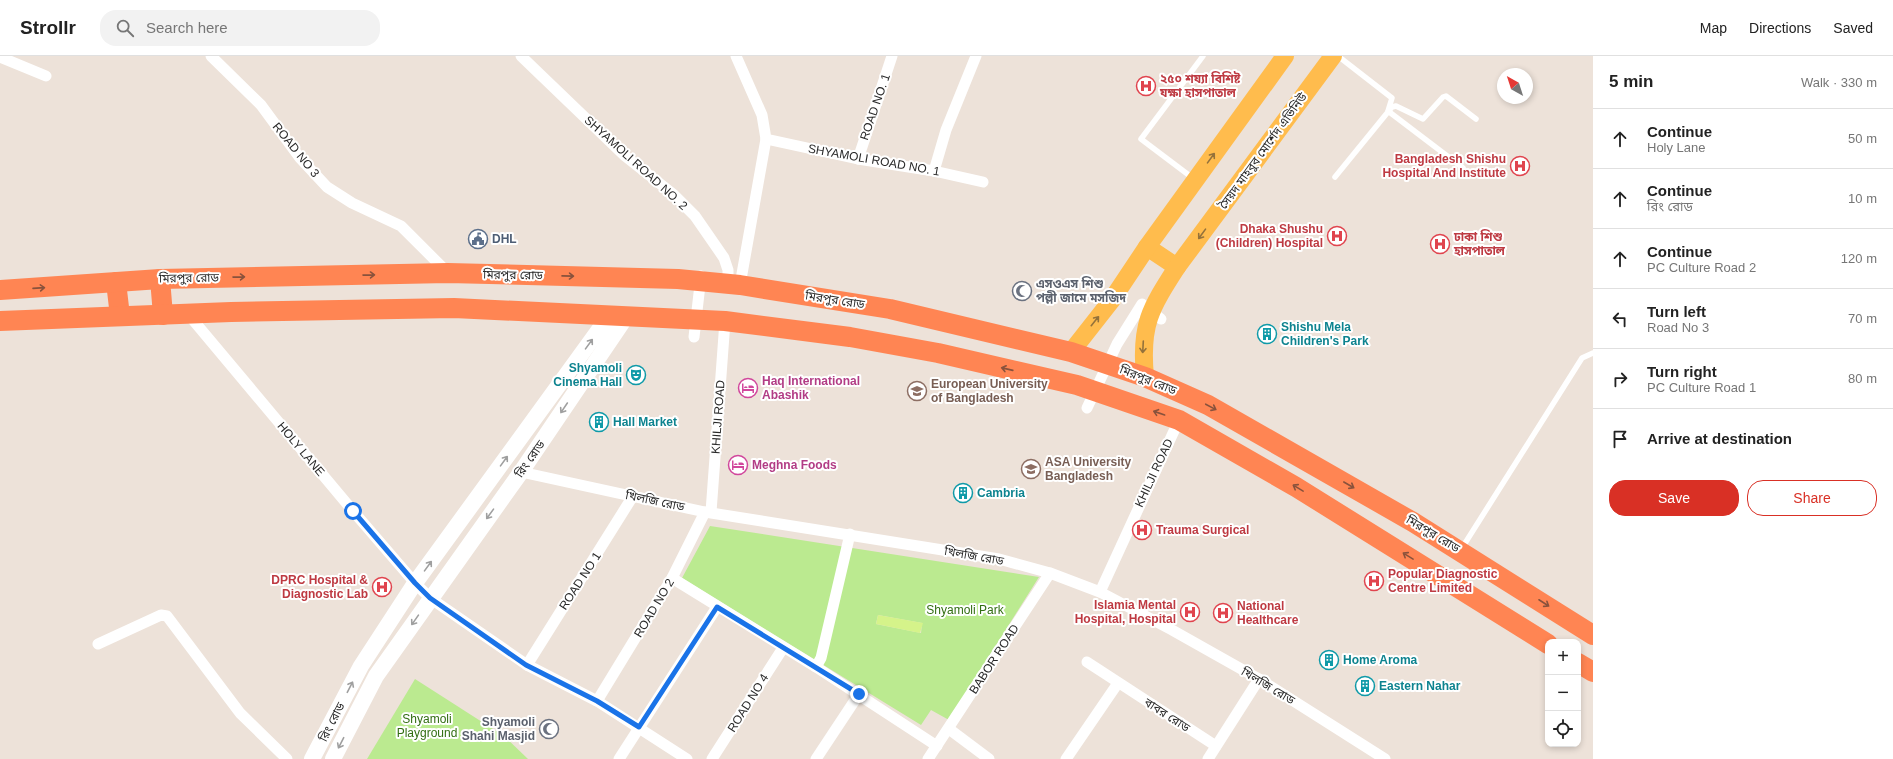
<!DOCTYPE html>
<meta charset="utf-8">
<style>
body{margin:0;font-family:Arial,"Noto Sans Bengali",sans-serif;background:#f2f2f2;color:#222}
.controls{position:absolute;right:12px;bottom:12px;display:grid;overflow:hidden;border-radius:8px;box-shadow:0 2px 6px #0003}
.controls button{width:36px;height:36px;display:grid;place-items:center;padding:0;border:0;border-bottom:1px solid #e0e0e0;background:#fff;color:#222;font:20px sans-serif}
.compass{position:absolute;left:1497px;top:12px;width:36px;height:36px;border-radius:50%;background:#fff;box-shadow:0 2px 6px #0003;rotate:321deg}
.stop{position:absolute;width:12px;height:12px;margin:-9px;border:3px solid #1a73e8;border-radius:50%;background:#fff}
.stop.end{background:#1a73e8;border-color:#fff;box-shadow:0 1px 4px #0008}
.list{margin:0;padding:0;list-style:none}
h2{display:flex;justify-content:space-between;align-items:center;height:52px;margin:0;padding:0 16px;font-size:17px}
h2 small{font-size:13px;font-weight:400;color:#767676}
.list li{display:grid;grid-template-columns:26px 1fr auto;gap:12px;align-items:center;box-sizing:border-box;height:60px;padding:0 16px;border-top:1px solid #e0e0e0}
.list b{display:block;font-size:15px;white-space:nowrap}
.list p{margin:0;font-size:13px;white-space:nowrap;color:#767676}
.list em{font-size:13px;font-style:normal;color:#767676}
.actions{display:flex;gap:8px;padding:12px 16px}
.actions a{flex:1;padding:9px 0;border:1px solid #d93025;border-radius:16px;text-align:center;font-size:14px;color:#d93025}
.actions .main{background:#d93025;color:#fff}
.icon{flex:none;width:22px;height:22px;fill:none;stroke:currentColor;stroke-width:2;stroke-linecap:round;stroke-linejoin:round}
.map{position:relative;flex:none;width:1593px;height:703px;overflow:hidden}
header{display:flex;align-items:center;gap:24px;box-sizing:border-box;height:56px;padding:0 20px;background:#fff;border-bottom:1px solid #e0e0e0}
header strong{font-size:19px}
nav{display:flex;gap:22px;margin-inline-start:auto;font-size:14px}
.search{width:280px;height:36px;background:#f2f2f2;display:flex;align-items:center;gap:10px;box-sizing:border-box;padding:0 14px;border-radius:16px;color:#767676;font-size:15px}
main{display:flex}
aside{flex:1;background:#fff}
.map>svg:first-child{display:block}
.green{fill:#bbea90;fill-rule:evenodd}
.pitch{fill:#d5f38a}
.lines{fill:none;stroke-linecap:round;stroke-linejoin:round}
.lane{stroke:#fff;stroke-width:5.5}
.street{stroke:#fff;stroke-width:11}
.secondary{stroke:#fff;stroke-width:16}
.primary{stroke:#ffbc4d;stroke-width:18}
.highway{stroke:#ff8553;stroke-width:20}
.oneway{stroke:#94723b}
.oneway2{stroke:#89523c}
.oneway3{stroke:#9f9f9f}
.route{stroke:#1a73e8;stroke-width:5}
.labels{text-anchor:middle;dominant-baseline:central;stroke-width:4;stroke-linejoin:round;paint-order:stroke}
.health-label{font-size:12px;font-weight:bold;fill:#be3a42;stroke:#fff;text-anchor:start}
.street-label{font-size:12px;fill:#292929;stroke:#fff}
.service-label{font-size:12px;font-weight:bold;fill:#4e5e75;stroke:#fff;text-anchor:start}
.worship-label{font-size:12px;font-weight:bold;fill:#5b616d;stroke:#fff;text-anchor:start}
.culture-label{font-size:12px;font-weight:bold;fill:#0d838f;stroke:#fff;text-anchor:start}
.hotel-label{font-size:12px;font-weight:bold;fill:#b23c85;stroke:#fff;text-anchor:start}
.education-label{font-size:12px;font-weight:bold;fill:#785e54;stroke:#fff;text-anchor:start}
.park-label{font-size:12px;fill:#326e12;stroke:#fff}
</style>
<header>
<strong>Strollr</strong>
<div class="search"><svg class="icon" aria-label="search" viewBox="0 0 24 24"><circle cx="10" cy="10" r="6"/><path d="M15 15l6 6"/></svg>Search here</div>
<nav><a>Map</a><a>Directions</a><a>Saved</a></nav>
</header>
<main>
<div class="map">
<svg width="1593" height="703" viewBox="0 0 1593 703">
<rect width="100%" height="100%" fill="#ede2d9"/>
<g class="green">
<path d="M710 470 1039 521 949 664 931 654 921 669 682 522ZM878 559 922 567 921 577 876 568Z"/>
<polygon points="415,623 504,680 528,703 367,703"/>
</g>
<polygon class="pitch" points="878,559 923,567 920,577 876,568"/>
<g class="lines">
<g class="lane">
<polyline points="1338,0 1392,42 1388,55 1463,112"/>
<polyline points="1335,121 1392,51 1396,50 1423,63 1443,41 1446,40 1476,63"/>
<polyline points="1194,123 1141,83 1203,0"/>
<polyline points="1462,492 1582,302 1593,297"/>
</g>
<g class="street">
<polyline points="211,0 261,49 300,102 327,131 352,147 401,170 448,217"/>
<polyline points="521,0 625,100 673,138 695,160 724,202 728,214 728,228"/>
<polyline points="736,0 762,59 766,83 858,103 934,115 983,126"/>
<polyline points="0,1 46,20"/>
<polyline points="858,103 892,0"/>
<polyline points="934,115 946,74 976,0"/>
<polyline points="740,229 766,83"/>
<polyline points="188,258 353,455 415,527 430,542 527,609 597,645 687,703"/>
<polyline points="694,281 701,220"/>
<polyline points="1087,352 1117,288 1142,248 1161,263"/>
<polyline points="521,416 705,456 999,503 1050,517 1100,536 1172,574 1259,623 1385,703"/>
<polyline points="711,456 725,265"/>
<polyline points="672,522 816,611 937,690"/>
<polyline points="1100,536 1179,364"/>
<polyline points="98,588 161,559 167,560 240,657 287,703"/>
<polyline points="1087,606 1216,690"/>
<polyline points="527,609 633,440"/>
<polyline points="816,611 821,602 850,478"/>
<polyline points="597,645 672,522 705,456"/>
<polyline points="949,673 989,703"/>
<polyline points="619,703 717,551"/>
<polyline points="712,703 783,592"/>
<polyline points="816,703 859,638"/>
<polyline points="928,703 1050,517"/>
<polyline points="1066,703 1118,627"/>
<polyline points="1208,703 1259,623"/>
</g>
<g class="secondary">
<polyline points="312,703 361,610 415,527 609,260"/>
<polyline points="333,703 376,620 521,416 626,261"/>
</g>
<g class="primary">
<polyline points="1147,191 1177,211"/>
<polyline points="1071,296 1111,245 1147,191 1285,0"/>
<path d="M1145 321C1140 269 1150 253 1177 211L1333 0"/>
</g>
<g class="highway">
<polyline points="160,223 163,259"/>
<polyline points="116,226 120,260"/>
<polyline points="0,234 160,223 448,217 678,223 740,229 890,253 1071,296 1145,321 1208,349 1413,466 1593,579"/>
<polyline points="0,265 231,256 454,252 725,265 850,281 938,297 1077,329 1179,364 1296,431 1548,588"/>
<polyline points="1578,607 1593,616"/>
</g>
</g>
<defs><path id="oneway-shaft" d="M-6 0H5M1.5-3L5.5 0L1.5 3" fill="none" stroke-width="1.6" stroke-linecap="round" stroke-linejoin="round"/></defs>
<g class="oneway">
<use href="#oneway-shaft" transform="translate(1211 102) rotate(-54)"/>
<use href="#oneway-shaft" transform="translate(1202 178) rotate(126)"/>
<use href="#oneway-shaft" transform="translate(1095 265) rotate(-51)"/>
<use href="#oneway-shaft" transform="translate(1143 291) rotate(93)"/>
</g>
<g class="oneway2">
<use href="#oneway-shaft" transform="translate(369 219) rotate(-1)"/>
<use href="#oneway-shaft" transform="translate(568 220) rotate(1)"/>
<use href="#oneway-shaft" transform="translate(239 221) rotate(-1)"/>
<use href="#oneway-shaft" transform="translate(39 232) rotate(-4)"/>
<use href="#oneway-shaft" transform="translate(1007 313) rotate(-167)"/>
<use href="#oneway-shaft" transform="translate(1211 351) rotate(28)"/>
<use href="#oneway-shaft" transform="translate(1159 357) rotate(-161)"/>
<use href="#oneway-shaft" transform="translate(1349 429) rotate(30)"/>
<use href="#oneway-shaft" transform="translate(1298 432) rotate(-149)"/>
<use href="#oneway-shaft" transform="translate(1408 500) rotate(-148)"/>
<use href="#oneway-shaft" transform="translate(1544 547) rotate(33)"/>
</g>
<g class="oneway3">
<use href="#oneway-shaft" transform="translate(589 288) rotate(-54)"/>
<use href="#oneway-shaft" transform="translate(564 352) rotate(124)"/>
<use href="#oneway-shaft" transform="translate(504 405) rotate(-54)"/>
<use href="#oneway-shaft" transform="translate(490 458) rotate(126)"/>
<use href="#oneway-shaft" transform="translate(428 510) rotate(-54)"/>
<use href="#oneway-shaft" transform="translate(415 564) rotate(125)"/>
<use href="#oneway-shaft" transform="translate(350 631) rotate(-63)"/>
<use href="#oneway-shaft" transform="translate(341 687) rotate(117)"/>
</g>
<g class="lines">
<polyline class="route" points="353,455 415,527 430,542 526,609 597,645 639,671 717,551 859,638"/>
</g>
<defs>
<symbol id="hospital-ring" viewBox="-11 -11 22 22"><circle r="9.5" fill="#fff" stroke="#e0444e" stroke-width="1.5"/><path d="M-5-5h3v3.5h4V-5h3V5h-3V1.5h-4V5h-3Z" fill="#e0444e"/></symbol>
<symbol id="civic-ring" viewBox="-11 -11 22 22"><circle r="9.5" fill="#fff" stroke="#5c6f8a" stroke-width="1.5"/><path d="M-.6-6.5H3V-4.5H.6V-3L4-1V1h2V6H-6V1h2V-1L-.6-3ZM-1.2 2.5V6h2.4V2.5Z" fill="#5c6f8a"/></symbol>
<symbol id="mosque-ring" viewBox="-11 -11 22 22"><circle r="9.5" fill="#fff" stroke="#6b7280" stroke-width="1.5"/><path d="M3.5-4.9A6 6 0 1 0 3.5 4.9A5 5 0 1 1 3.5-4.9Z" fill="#6b7280"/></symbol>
<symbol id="building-ring" viewBox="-11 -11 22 22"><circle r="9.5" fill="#fff" stroke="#0f9aa8" stroke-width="1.5"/><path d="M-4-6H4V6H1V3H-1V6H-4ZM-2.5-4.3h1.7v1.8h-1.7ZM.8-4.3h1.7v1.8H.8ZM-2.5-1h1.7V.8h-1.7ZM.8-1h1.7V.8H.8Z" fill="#0f9aa8"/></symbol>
<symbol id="theatre-ring" viewBox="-11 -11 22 22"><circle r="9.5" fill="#fff" stroke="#0f9aa8" stroke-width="1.5"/><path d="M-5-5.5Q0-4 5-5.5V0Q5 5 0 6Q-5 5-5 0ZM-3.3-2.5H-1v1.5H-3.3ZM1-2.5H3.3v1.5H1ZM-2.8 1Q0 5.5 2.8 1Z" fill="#0f9aa8"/></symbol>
<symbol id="hotel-ring" viewBox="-11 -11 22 22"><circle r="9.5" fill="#fff" stroke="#d1479c" stroke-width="1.5"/><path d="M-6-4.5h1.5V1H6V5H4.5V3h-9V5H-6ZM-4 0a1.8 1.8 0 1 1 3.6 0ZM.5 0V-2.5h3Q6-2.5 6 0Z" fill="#d1479c"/></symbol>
<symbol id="university-ring" viewBox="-11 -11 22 22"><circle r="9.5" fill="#fff" stroke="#8d6e63" stroke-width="1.5"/><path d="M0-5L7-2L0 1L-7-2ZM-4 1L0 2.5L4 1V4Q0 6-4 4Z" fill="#8d6e63"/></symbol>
</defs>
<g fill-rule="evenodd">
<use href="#hospital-ring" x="1135" y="19" width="22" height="22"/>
<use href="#hospital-ring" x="1509" y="99" width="22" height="22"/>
<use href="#hospital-ring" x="1326" y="169" width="22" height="22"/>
<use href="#civic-ring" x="467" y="172" width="22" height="22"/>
<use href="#hospital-ring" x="1429" y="177" width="22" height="22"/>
<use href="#mosque-ring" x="1011" y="224" width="22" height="22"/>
<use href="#building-ring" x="1256" y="267" width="22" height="22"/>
<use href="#theatre-ring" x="625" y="308" width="22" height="22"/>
<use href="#hotel-ring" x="737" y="321" width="22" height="22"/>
<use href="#university-ring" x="906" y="324" width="22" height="22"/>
<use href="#building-ring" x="588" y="355" width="22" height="22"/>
<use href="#hotel-ring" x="727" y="398" width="22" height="22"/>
<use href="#university-ring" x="1020" y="402" width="22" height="22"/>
<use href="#building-ring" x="952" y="426" width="22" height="22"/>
<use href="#hospital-ring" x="1131" y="463" width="22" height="22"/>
<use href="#hospital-ring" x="1363" y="514" width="22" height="22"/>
<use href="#hospital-ring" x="371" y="520" width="22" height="22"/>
<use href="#hospital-ring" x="1179" y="545" width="22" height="22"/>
<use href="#hospital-ring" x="1212" y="546" width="22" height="22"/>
<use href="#building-ring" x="1318" y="593" width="22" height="22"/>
<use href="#building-ring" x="1354" y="619" width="22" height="22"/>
<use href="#mosque-ring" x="538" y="662" width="22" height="22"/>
</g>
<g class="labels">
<g class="health-label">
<text x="1160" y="23">২৫০ শয্যা বিশিষ্ট<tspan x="1160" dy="14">যক্ষা হাসপাতাল</tspan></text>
<text x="1506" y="103" text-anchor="end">Bangladesh Shishu<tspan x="1506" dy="14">Hospital And Institute</tspan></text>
<text x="1323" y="173" text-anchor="end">Dhaka Shushu<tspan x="1323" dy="14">(Children) Hospital</tspan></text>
<text x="1454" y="181">ঢাকা শিশু<tspan x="1454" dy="14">হাসপাতাল</tspan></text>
<text x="1156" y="474">Trauma Surgical</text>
<text x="1388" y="518">Popular Diagnostic<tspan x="1388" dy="14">Centre Limited</tspan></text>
<text x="368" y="524" text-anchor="end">DPRC Hospital &amp;<tspan x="368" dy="14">Diagnostic Lab</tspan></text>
<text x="1176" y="549" text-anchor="end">Islamia Mental<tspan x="1176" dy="14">Hospital, Hospital</tspan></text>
<text x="1237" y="550">National<tspan x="1237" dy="14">Healthcare</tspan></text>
</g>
<g class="street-label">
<text transform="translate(875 51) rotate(-71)">ROAD NO. 1</text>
<text transform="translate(296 94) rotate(51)">ROAD NO 3</text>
<text transform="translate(1263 95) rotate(-54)">সৈয়দ মাহবুব মোর্শেদ এভিনিউ</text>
<text transform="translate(874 104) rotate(10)">SHYAMOLI ROAD NO. 1</text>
<text transform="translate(636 107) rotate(42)">SHYAMOLI ROAD NO. 2</text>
<text transform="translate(513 219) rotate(1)">মিরপুর রোড</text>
<text transform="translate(189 222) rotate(-1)">মিরপুর রোড</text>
<text transform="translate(835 244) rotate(9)">মিরপুর রোড</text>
<text transform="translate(1148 324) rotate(22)">মিরপুর রোড</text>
<text transform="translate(718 361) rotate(-86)">KHILJI ROAD</text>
<text transform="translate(301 393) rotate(50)">HOLY LANE</text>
<text transform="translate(530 403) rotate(-55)">রিং রোড</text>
<text transform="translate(1154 417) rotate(-65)">KHILJI ROAD</text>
<text transform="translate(655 445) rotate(12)">খিলজি রোড</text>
<text transform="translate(1433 478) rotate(31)">মিরপুর রোড</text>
<text transform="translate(974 500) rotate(10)">খিলজি রোড</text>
<text transform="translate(580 525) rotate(-57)">ROAD NO 1</text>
<text transform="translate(654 552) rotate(-59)">ROAD NO 2</text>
<text transform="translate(994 603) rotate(-57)">BABOR ROAD</text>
<text transform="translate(1268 630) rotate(31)">খিলজি রোড</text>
<text transform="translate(748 647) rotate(-58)">ROAD NO 4</text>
<text transform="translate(1167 659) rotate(33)">বাবর রোড</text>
<text transform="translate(332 666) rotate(-63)">রিং রোড</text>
</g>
<g class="service-label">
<text x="492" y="183">DHL</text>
</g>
<g class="worship-label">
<text x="1036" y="228">এসওএস শিশু<tspan x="1036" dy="14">পল্লী জামে মসজিদ</tspan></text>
<text x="535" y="666" text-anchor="end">Shyamoli<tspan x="535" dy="14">Shahi Masjid</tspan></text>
</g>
<g class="culture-label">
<text x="1281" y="271">Shishu Mela<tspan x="1281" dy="14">Children's Park</tspan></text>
<text x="622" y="312" text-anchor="end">Shyamoli<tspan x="622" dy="14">Cinema Hall</tspan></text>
<text x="613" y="366">Hall Market</text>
<text x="977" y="437">Cambria</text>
<text x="1343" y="604">Home Aroma</text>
<text x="1379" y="630">Eastern Nahar</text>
</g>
<g class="hotel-label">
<text x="762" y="325">Haq International<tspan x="762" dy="14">Abashik</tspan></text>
<text x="752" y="409">Meghna Foods</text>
</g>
<g class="education-label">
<text x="931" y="328">European University<tspan x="931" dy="14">of Bangladesh</tspan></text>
<text x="1045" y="406">ASA University<tspan x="1045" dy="14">Bangladesh</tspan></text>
</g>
<g class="park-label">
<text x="965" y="554">Shyamoli Park</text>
<text x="427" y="663">Shyamoli<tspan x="427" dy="14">Playground</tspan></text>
</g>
</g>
</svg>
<div class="controls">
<button>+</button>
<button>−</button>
<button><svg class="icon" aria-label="locate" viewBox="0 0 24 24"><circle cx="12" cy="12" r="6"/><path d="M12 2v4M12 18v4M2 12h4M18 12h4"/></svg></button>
</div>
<svg class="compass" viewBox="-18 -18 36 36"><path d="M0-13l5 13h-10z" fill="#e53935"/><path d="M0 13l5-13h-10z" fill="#767676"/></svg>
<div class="stop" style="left:353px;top:455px"></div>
<div class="stop end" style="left:859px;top:638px"></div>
</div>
<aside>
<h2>5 min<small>Walk · 330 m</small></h2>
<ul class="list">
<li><svg class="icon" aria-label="ahead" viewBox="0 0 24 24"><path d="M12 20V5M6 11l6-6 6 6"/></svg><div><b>Continue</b><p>Holy Lane</p></div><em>50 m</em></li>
<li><svg class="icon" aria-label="ahead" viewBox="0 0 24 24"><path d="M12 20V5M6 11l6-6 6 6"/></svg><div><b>Continue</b><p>রিং রোড</p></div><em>10 m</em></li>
<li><svg class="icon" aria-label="ahead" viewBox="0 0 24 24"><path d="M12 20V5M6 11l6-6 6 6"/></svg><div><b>Continue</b><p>PC Culture Road 2</p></div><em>120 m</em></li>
<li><svg class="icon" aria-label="left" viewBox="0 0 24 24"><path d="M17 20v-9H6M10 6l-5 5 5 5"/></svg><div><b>Turn left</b><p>Road No 3</p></div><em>70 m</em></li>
<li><svg class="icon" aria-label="right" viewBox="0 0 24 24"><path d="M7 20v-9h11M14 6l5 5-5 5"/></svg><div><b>Turn right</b><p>PC Culture Road 1</p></div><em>80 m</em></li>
<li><svg class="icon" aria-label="arrive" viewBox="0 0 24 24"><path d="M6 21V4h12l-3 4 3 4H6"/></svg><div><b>Arrive at destination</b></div></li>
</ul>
<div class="actions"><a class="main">Save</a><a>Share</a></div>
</aside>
</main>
